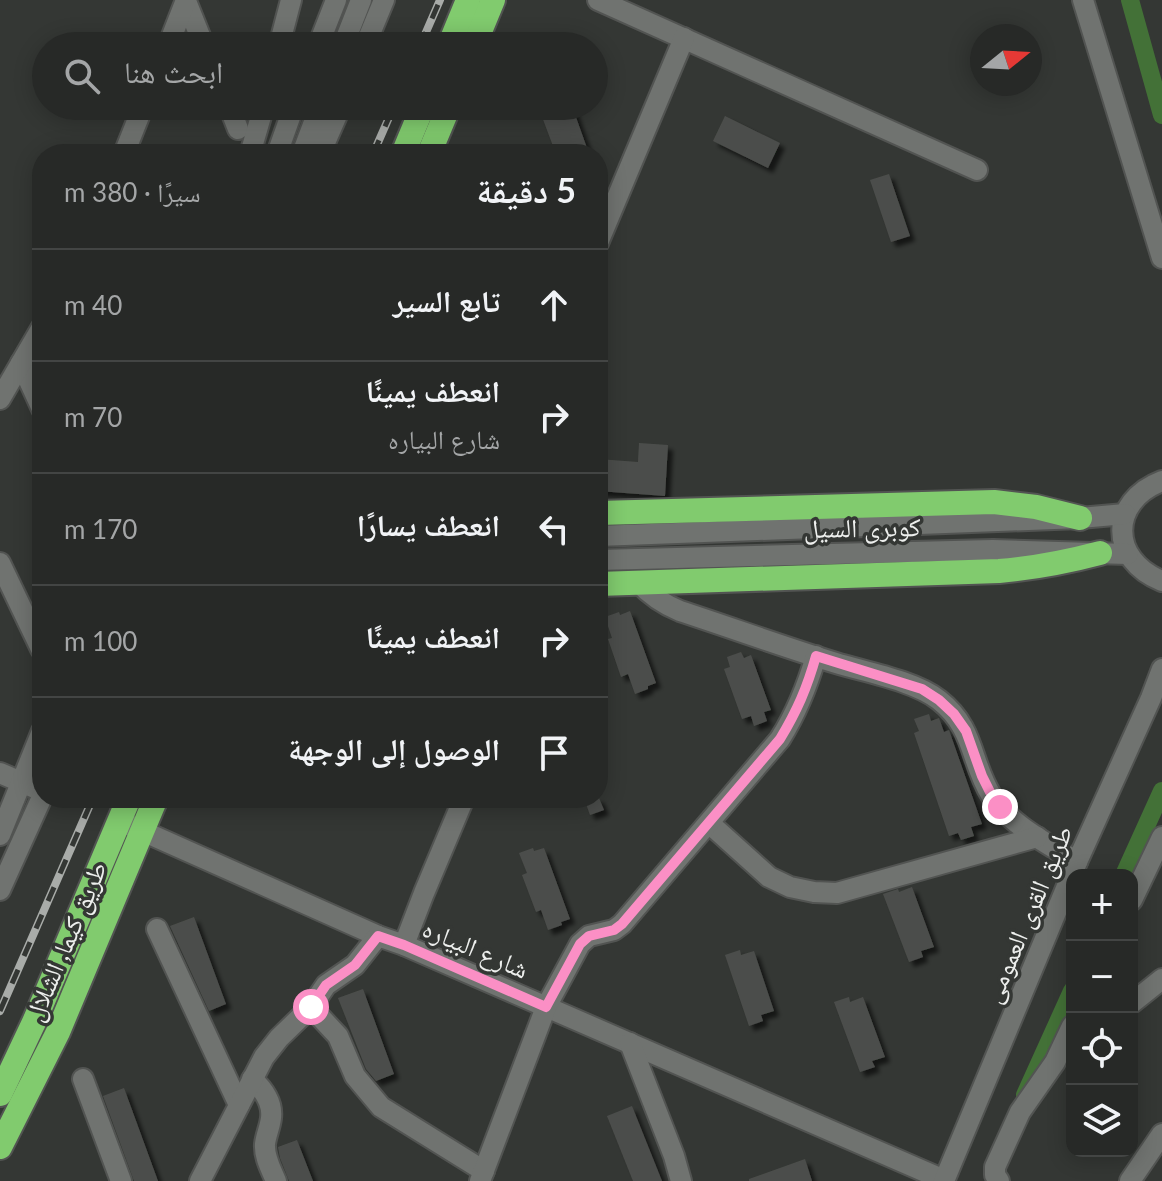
<!DOCTYPE html>
<html lang="ar">
<meta charset="utf-8">
<style>
body{margin:0;font-family:Lato,"Noto Naskh Arabic",sans-serif;background:#333533;color:#f1f3f6;direction:rtl}
.controls{position:absolute;right:24px;bottom:24px;display:grid;overflow:hidden;border-radius:16px;box-shadow:0 4px 20px #0003}
.controls button{width:72px;height:72px;display:grid;place-items:center;padding:0;border:0;border-bottom:2px solid #434544;background:#272927;color:#f1f3f6;font:40px sans-serif}
.compass{position:absolute;left:970px;top:24px;width:72px;height:72px;border-radius:50%;background:#272927;box-shadow:0 4px 20px #0003;rotate:72deg}
.stop{position:absolute;width:24px;height:24px;margin:-18px;border:6px solid #fb8fc5;border-radius:50%;background:#fff}
.stop.end{background:#fb8fc5;border-color:#fff;box-shadow:0 2px 8px #0008}
.list{margin:0;padding:0;list-style:none}
h2{display:flex;justify-content:space-between;align-items:center;height:104px;margin:0;padding:0 32px;font-size:34px}
h2 small{font-size:26px;font-weight:400;color:#a4a6a7}
.list li{display:grid;grid-template-columns:52px 1fr auto;gap:24px;align-items:center;box-sizing:border-box;height:112px;padding:0 32px;border-top:2px solid #434544}
.list b{display:block;font-size:30px;white-space:nowrap}
.list p{margin:0;font-size:26px;white-space:nowrap;color:#a4a6a7}
.list em{font-size:26px;font-style:normal;color:#a4a6a7}
.icon{flex:none;width:44px;height:44px;fill:none;stroke:currentColor;stroke-width:2;stroke-linecap:round;stroke-linejoin:round}
.map{position:relative;flex:none;width:1162px;height:1181px;overflow:hidden;direction:ltr}
.search{position:absolute;background:#272927;box-shadow:0 4px 20px #0003;left:32px;top:32px;width:576px;height:88px;display:flex;align-items:center;gap:20px;box-sizing:border-box;padding:0 28px;border-radius:44px;color:#a4a6a7;font-size:30px}
.panel{position:absolute;background:#272927;box-shadow:0 4px 20px #0003;left:32px;top:144px;width:576px;height:664px;border-radius:32px;direction:rtl}
.map>svg:first-child{display:block}
.lines{fill:none;stroke-linecap:round;stroke-linejoin:round}
.canal{stroke:#437137;stroke-width:18}
.building{fill:#4c4e4b;filter:url(#shadow)}
.street-casing{stroke:#525452;stroke-width:24}
.secondary-casing{stroke:#525452;stroke-width:24}
.highway-casing{stroke:#525452;stroke-width:28}
.street{stroke:#707370;stroke-width:20}
.secondary{stroke:#707370;stroke-width:20}
.highway{stroke:#81cb6e;stroke-width:24}
.rail-casing{stroke:#a9aca9;stroke-width:8}
.rail{stroke:#343734;stroke-width:5;stroke-dasharray:15;stroke-linecap:butt}
.route{stroke:#fb8fc5;stroke-width:10}
.labels{text-anchor:middle;dominant-baseline:central;stroke-width:7;stroke-linejoin:round;paint-order:stroke}
.street-label{font-size:26px;fill:#edefed;stroke:#343734}
</style>
<div class="map">
<svg width="1162" height="1181" viewBox="0 0 1162 1181">
<defs>
<filter id="shadow"><feDropShadow dx="5" dy="5" stdDeviation="2" flood-color="#0009"/></filter>
</defs>
<rect width="100%" height="100%" fill="#343734"/>
<g class="lines">
<g class="canal">
<polyline points="1130,0 1162,115"/>
<polyline points="1124,875 1162,791"/>
<polyline points="1025,1095 1072,991"/>
</g>
</g>
<g class="building">
<polygon points="538,106 572,106 587,148 571,154 556,154"/>
<polygon points="725,116 780,143 768,168 713,141"/>
<polygon points="889,174 910,236 891,242 870,180"/>
<polygon points="639,443 668,445 665,496 598,491 598,459 638,462"/>
<polygon points="630,611 656,683 648,686 648,689 635,694 628,674 621,677 608,639 612,638 605,617 619,612 620,615"/>
<polygon points="741,652 744,658 751,655 771,710 764,712 767,721 754,726 751,716 742,719 724,669 730,667 727,657"/>
<polygon points="929,714 931,721 939,718 944,732 949,730 982,824 971,827 974,836 961,840 958,833 949,836 914,733 919,731 914,719"/>
<polygon points="584,798 599,798 604,810 590,815"/>
<polygon points="533,848 534,851 544,848 570,919 561,922 562,925 548,930 541,910 536,912 522,875 527,873 519,853"/>
<polygon points="912,887 934,947 921,951 923,957 909,962 883,894 898,889 899,892"/>
<polygon points="194,917 226,1004 209,1011 170,926"/>
<polygon points="740,950 741,955 754,951 774,1011 761,1015 763,1021 749,1026 725,955"/>
<polygon points="363,989 394,1074 376,1081 366,1069 338,998"/>
<polygon points="849,997 850,1002 863,997 885,1057 872,1061 875,1067 860,1072 834,1002"/>
<polygon points="124,1088 158,1181 134,1181 103,1096"/>
<polygon points="632,1106 662,1181 633,1181 607,1116"/>
<polygon points="297,1140 313,1181 289,1181 280,1158 278,1147"/>
<polygon points="805,1159 812,1181 749,1181 749,1179"/>
</g>
<g class="lines">
<defs>
<g id="street">
<polyline points="598,0 977,170"/>
<polyline points="186,1 204,46"/>
<polyline points="168,46 186,0"/>
<polyline points="229,106 238,129"/>
<polyline points="124,154 143,106"/>
<polyline points="598,243 684,38"/>
<polyline points="21,363 42,409"/>
<polyline points="0,399 42,327"/>
<polyline points="0,563 41,649"/>
<path d="M638 582C651 596 663 604 680 611 732 628 784 647 836 663 866 672 915 681 939 700 975 728 970 761 991 795 1011 826 1047 843 1077 862"/>
<polyline points="0,773 42,791"/>
<polyline points="120,821 378,936 404,945 944,1180"/>
<polyline points="709,823 769,877 790,887 814,892 837,893 1037,837"/>
<polyline points="1132,900 1162,837"/>
<polyline points="157,929 239,1105"/>
<polyline points="404,945 424,893 464,798"/>
<polyline points="1132,1003 1162,979"/>
<polyline points="311,1007 338,1036 355,1076 381,1107 484,1171"/>
<polyline points="630,1043 674,1156 681,1181"/>
<polyline points="83,1079 121,1181"/>
<path d="M252 1079C263 1089 273 1102 271 1118 270 1127 266 1135 265 1144 264 1157 271 1169 276 1181"/>
<polyline points="200,1181 264,1057 279,1038 311,1007 326,985 355,965 378,936"/>
<path d="M480 1181 546 1007 580 944 589 936 614 930 622 924 780 739C797 712 807 687 816 656"/>
<polyline points="999,1181 995,1175 995,1167 1020,1112 1055,1062 1072,1026"/>
<polyline points="1130,1181 1162,1134"/>
</g>
<g id="secondary">
<polyline points="1083,0 1162,258"/>
<polyline points="279,46 291,0"/>
<polyline points="318,46 336,0"/>
<polyline points="343,46 361,0"/>
<polyline points="365,46 384,0"/>
<polyline points="250,154 264,106"/>
<polyline points="277,154 294,106"/>
<polyline points="302,154 320,106"/>
<polyline points="320,154 341,106"/>
<path d="M1162 481C1109 501 1109 560 1162 581"/>
<polyline points="598,536 1080,518 1125,514"/>
<polyline points="598,560 993,550 1128,554"/>
<polyline points="0,835 42,731"/>
<polyline points="0,890 42,797"/>
<polyline points="944,1181 1077,862 1151,698 1162,669"/>
</g>
<g id="highway">
<polyline points="449,46 468,0"/>
<polyline points="474,46 493,0"/>
<polyline points="403,154 423,106"/>
<polyline points="429,154 449,106"/>
<polyline points="598,513 994,502 1036,507 1080,518"/>
<path d="M598 584 999 571C1034 568 1066 562 1100 553"/>
<polyline points="0,1094 35,1020 129,798"/>
<polyline points="0,1147 58,1032 156,798"/>
</g>
</defs>
<use href="#street" class="street-casing"/>
<use href="#secondary" class="secondary-casing"/>
<use href="#highway" class="highway-casing"/>
<use href="#street" class="street"/>
<use href="#secondary" class="secondary"/>
<use href="#highway" class="highway"/>
<defs>
<g id="rail">
<polyline points="420,46 440,0"/>
<polyline points="373,154 394,106"/>
<polyline points="0,1011 93,798"/>
</g>
</defs>
<use href="#rail" class="rail-casing"/>
<use href="#rail" class="rail"/>
</g>
<g class="lines">
<path class="route" d="M311 1007 326 985 355 965 378 936 404 945 546 1007 580 944 589 936 614 930 622 924 780 739C797 711 807 688 816 656L922 689 939 700 954 714 966 731 982 776 990 792 1000 807"/>
</g>
<g class="labels">
<g class="street-label">
<text transform="translate(862 527) rotate(-1)">كوبرى السيل</text>
<text transform="translate(1027 914) rotate(-67)">طريق القرى العمومى</text>
<text transform="translate(65 941) rotate(-67)">طريق كيما, الشلال</text>
<text transform="translate(476 948) rotate(23)">شارع البياره</text>
</g>
</g>
</svg>
<div class="controls">
<button>+</button>
<button>−</button>
<button><svg class="icon" aria-label="locate" viewBox="0 0 24 24"><circle cx="12" cy="12" r="6"/><path d="M12 2v4M12 18v4M2 12h4M18 12h4"/></svg></button>
<button><svg class="icon" aria-label="layers" viewBox="0 0 24 24"><path d="M12 4l9 5-9 5-9-5zM3 14l9 5 9-5"/></svg></button>
</div>
<svg class="compass" viewBox="-18 -18 36 36"><path d="M0-13l5 13h-10z" fill="#e53935"/><path d="M0 13l5-13h-10z" fill="#a4a6a7"/></svg>
<div class="stop" style="left:311px;top:1007px"></div>
<div class="stop end" style="left:1000px;top:807px"></div>
<div class="search"><svg class="icon" aria-label="search" viewBox="0 0 24 24"><circle cx="10" cy="10" r="6"/><path d="M15 15l6 6"/></svg>ابحث هنا</div>
<section class="panel">
<h2>5 دقيقة<small>سيرًا · 380 m</small></h2>
<ul class="list">
<li><svg class="icon" aria-label="ahead" viewBox="0 0 24 24"><path d="M12 20V5M6 11l6-6 6 6"/></svg><div><b>تابع السير</b></div><em>40 m</em></li>
<li><svg class="icon" aria-label="right" viewBox="0 0 24 24"><path d="M7 20v-9h11M14 6l5 5-5 5"/></svg><div><b>انعطف يمينًا</b><p>شارع البياره</p></div><em>70 m</em></li>
<li><svg class="icon" aria-label="left" viewBox="0 0 24 24"><path d="M17 20v-9H6M10 6l-5 5 5 5"/></svg><div><b>انعطف يسارًا</b></div><em>170 m</em></li>
<li><svg class="icon" aria-label="right" viewBox="0 0 24 24"><path d="M7 20v-9h11M14 6l5 5-5 5"/></svg><div><b>انعطف يمينًا</b></div><em>100 m</em></li>
<li><svg class="icon" aria-label="arrive" viewBox="0 0 24 24"><path d="M6 21V4h12l-3 4 3 4H6"/></svg><div><b>الوصول إلى الوجهة</b></div></li>
</ul>
</section>
</div>
